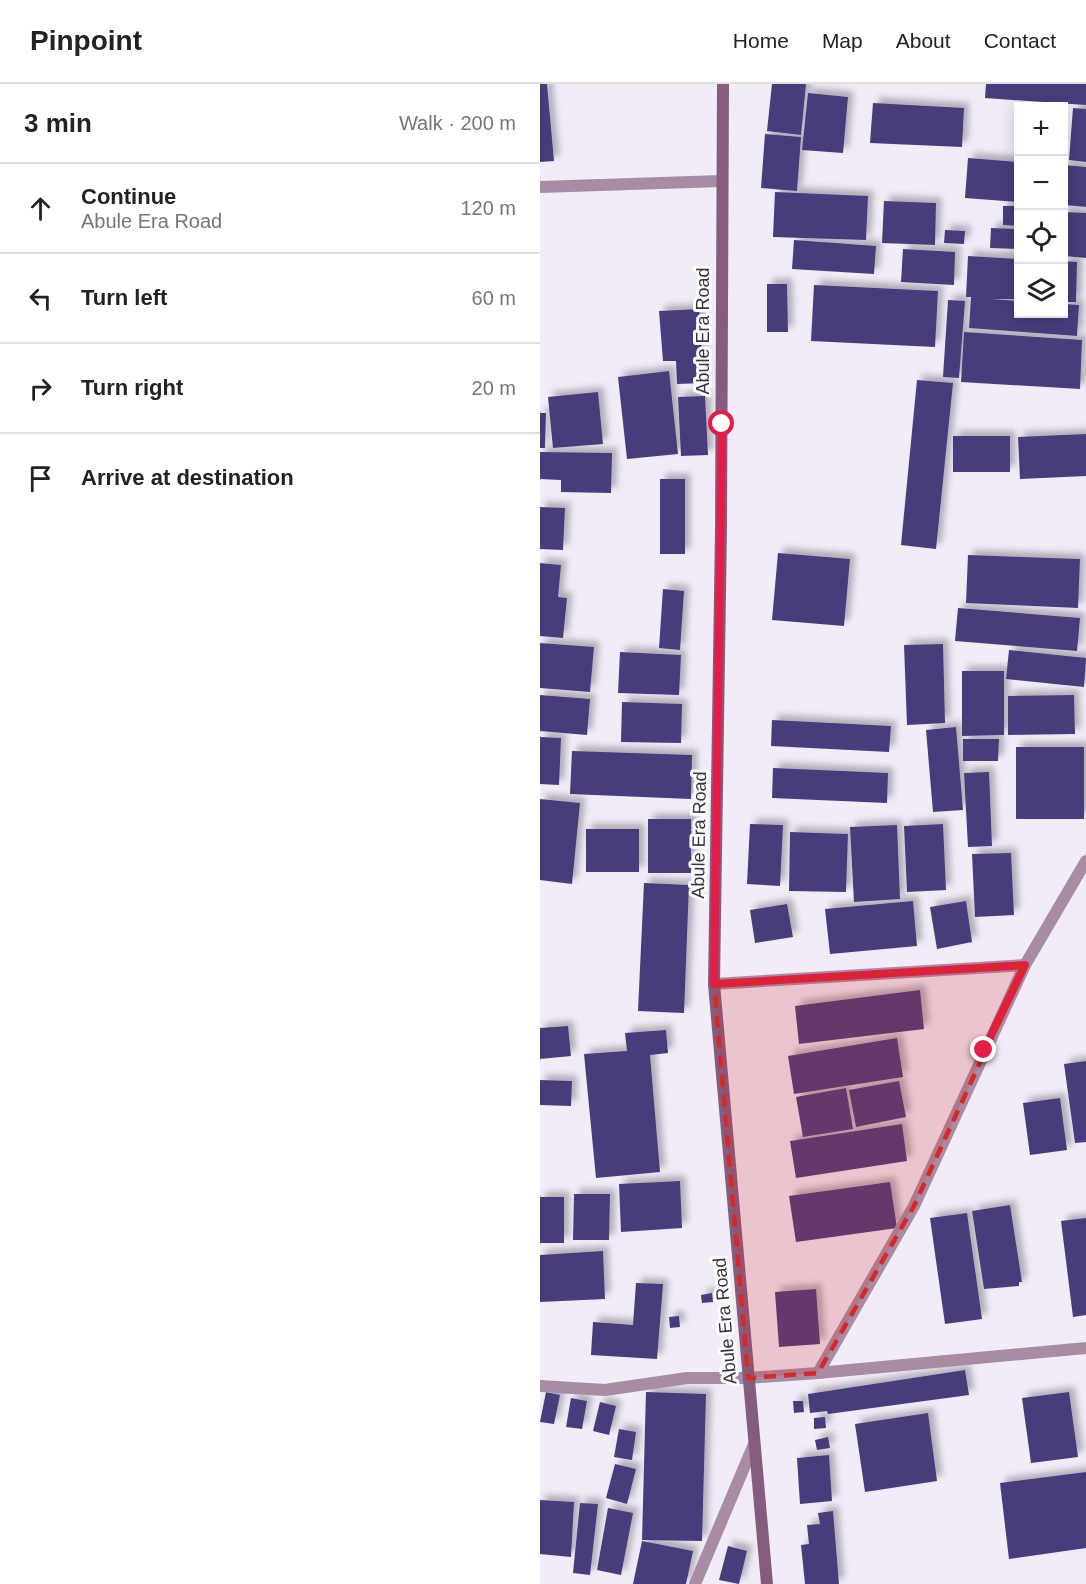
<!DOCTYPE html>
<meta charset="utf-8">
<style>
body{margin:0;font-family:Helvetica,sans-serif;background:#f6f6f6;color:#222}
.controls{position:absolute;right:18px;top:18px;display:grid;overflow:hidden;border-radius:0px;box-shadow:0 3px 15px #0003}
.controls button{width:54px;height:54px;display:grid;place-items:center;padding:0;border:0;border-bottom:2px solid #e0e0e0;background:#fff;color:#222;font:30px sans-serif}
.stop{position:absolute;width:18px;height:18px;margin:-14px;border:4px solid #e11d48;border-radius:50%;background:#fff}
.stop.end{background:#e11d48;border-color:#fff;box-shadow:0 2px 6px #0008}
.list{margin:0;padding:0;list-style:none}
h2{display:flex;justify-content:space-between;align-items:center;height:78px;margin:0;padding:0 24px;font-size:26px}
h2 small{font-size:20px;font-weight:400;color:#767676}
.list li{display:grid;grid-template-columns:39px 1fr auto;gap:18px;align-items:center;box-sizing:border-box;height:90px;padding:0 24px;border-top:2px solid #e0e0e0}
.list b{display:block;font-size:22px;white-space:nowrap}
.list p{margin:0;font-size:20px;white-space:nowrap;color:#767676}
.list em{font-size:20px;font-style:normal;color:#767676}
.icon{flex:none;width:33px;height:33px;fill:none;stroke:currentColor;stroke-width:2;stroke-linecap:round;stroke-linejoin:round}
.map{position:relative;flex:none;width:546px;height:1500px;overflow:hidden}
header{display:flex;align-items:center;gap:36px;box-sizing:border-box;height:84px;padding:0 30px;background:#fff;border-bottom:2px solid #e0e0e0}
header strong{font-size:28px}
nav{display:flex;gap:33px;margin-inline-start:auto;font-size:21px}
main{display:flex}
aside{flex:1;background:#fff}
.map>svg:first-child{display:block}
.building{fill:#463e7d;filter:url(#shadow)}
.lines{fill:none;stroke-linecap:round;stroke-linejoin:round}
.street{stroke:#a78ca3;stroke-width:12}
.secondary{stroke:#845d7e;stroke-width:12}
.route{stroke:#e11d48;stroke-width:8}
.marked{fill:#d62828;fill-opacity:0.2;stroke:#d62828;stroke-width:4.5;stroke-dasharray:12 8;stroke-linejoin:round}
.labels{text-anchor:middle;dominant-baseline:central;stroke-width:6;stroke-linejoin:round;paint-order:stroke}
.street-label{font-size:18px;fill:#363439;stroke:#fcfbfd}
</style>
<header>
<strong>Pinpoint</strong>
<nav><a>Home</a><a>Map</a><a>About</a><a>Contact</a></nav>
</header>
<main>
<aside>
<h2>3 min<small>Walk · 200 m</small></h2>
<ul class="list">
<li><svg class="icon" aria-label="ahead" viewBox="0 0 24 24"><path d="M12 20V5M6 11l6-6 6 6"/></svg><div><b>Continue</b><p>Abule Era Road</p></div><em>120 m</em></li>
<li><svg class="icon" aria-label="left" viewBox="0 0 24 24"><path d="M17 20v-9H6M10 6l-5 5 5 5"/></svg><div><b>Turn left</b></div><em>60 m</em></li>
<li><svg class="icon" aria-label="right" viewBox="0 0 24 24"><path d="M7 20v-9h11M14 6l5 5-5 5"/></svg><div><b>Turn right</b></div><em>20 m</em></li>
<li><svg class="icon" aria-label="arrive" viewBox="0 0 24 24"><path d="M6 21V4h12l-3 4 3 4H6"/></svg><div><b>Arrive at destination</b></div></li>
</ul>
</aside>
<div class="map">
<svg width="546" height="1500" viewBox="0 0 546 1500">
<defs>
<filter id="shadow"><feDropShadow dx="5.5" dy="-5.5" stdDeviation="3" flood-color="#0004"/></filter>
</defs>
<rect width="100%" height="100%" fill="#f2ecf7"/>
<g class="building">
<polygon points="0,0 7,0 14,77 0,78"/>
<polygon points="232,0 266,0 261,51 227,47"/>
<polygon points="446,0 546,0 546,21 445,14"/>
<polygon points="268,9 308,13 303,69 262,66"/>
<polygon points="333,19 424,24 422,63 330,59"/>
<polygon points="533,24 546,25 546,78 529,76"/>
<polygon points="225,50 261,53 257,107 221,104"/>
<polygon points="428,74 478,78 478,118 425,114"/>
<polygon points="524,81 546,83 546,123 524,121"/>
<polygon points="235,108 328,112 326,156 233,153"/>
<polygon points="344,117 396,119 395,161 342,159"/>
<polygon points="463,122 478,122 478,142 463,141"/>
<polygon points="524,128 546,129 546,174 524,172"/>
<polygon points="451,144 478,145 478,165 450,164"/>
<polygon points="405,146 425,147 424,160 404,159"/>
<polygon points="254,156 336,162 334,190 252,185"/>
<polygon points="363,165 415,168 414,201 361,198"/>
<polygon points="428,172 478,175 478,215 452,215 478,217 478,230 524,230 524,220 539,221 537,252 429,244 431,213 426,213"/>
<polygon points="524,177 537,178 536,218 524,218"/>
<polygon points="227,200 247,200 248,248 227,248"/>
<polygon points="274,201 398,207 395,263 271,257"/>
<polygon points="408,216 425,217 419,294 403,293"/>
<polygon points="159,225 164,299 137,300 136,277 123,277 119,227"/>
<polygon points="424,248 542,256 540,305 421,298"/>
<polygon points="129,287 138,370 87,375 78,293"/>
<polygon points="377,296 413,299 396,465 361,461"/>
<polygon points="58,308 63,360 13,364 8,313"/>
<polygon points="165,312 168,371 141,372 138,313"/>
<polygon points="0,329 6,329 5,364 0,364"/>
<polygon points="546,350 546,392 480,395 478,353"/>
<rect x="413" y="352" width="57" height="36"/>
<polygon points="0,368 72,369 71,409 21,408 21,396 0,395"/>
<rect x="120" y="395" width="25" height="75"/>
<polygon points="0,423 25,424 23,466 0,465"/>
<polygon points="238,469 310,475 304,542 232,536"/>
<polygon points="428,471 540,475 538,524 426,519"/>
<polygon points="0,479 21,481 18,513 27,514 23,554 0,552"/>
<polygon points="123,505 144,507 140,566 119,564"/>
<polygon points="418,524 540,534 537,567 415,557"/>
<polygon points="0,559 54,563 50,608 0,604"/>
<polygon points="403,560 405,639 367,641 364,561"/>
<polygon points="469,566 546,574 544,603 466,595"/>
<polygon points="80,568 141,571 139,611 78,609"/>
<polygon points="422,587 464,587 464,651 422,652"/>
<polygon points="0,611 50,615 47,651 0,647"/>
<polygon points="534,611 535,650 468,651 468,612"/>
<polygon points="82,618 142,620 141,659 81,658"/>
<polygon points="232,636 351,642 349,668 231,662"/>
<polygon points="416,643 423,726 393,728 386,646"/>
<polygon points="0,653 21,654 19,701 0,700"/>
<polygon points="423,655 459,655 458,677 423,677"/>
<rect x="476" y="663" width="68" height="72"/>
<polygon points="32,667 152,671 151,715 30,710"/>
<polygon points="233,684 348,689 347,719 232,714"/>
<polygon points="449,688 452,762 428,763 424,689"/>
<polygon points="0,715 40,719 32,800 0,796"/>
<rect x="108" y="735" width="43" height="54"/>
<polygon points="210,740 243,741 240,802 207,800"/>
<polygon points="403,740 406,806 367,808 364,742"/>
<polygon points="357,741 360,815 314,818 310,743"/>
<rect x="46" y="745" width="53" height="43"/>
<polygon points="250,748 308,750 306,808 249,807"/>
<polygon points="471,769 474,831 435,833 432,770"/>
<polygon points="104,799 149,801 144,929 98,927"/>
<polygon points="373,817 377,862 290,870 285,825"/>
<polygon points="426,817 432,858 397,865 390,823"/>
<polygon points="247,820 253,853 215,859 210,826"/>
<polygon points="380,906 384,945 259,960 255,922"/>
<polygon points="28,942 31,972 0,975 0,944"/>
<polygon points="126,946 128,969 110,971 120,1088 56,1094 44,970 87,967 85,949"/>
<polygon points="357,954 363,993 254,1010 248,972"/>
<polygon points="546,977 546,1058 535,1059 524,980"/>
<polygon points="0,996 32,997 31,1022 0,1021"/>
<polygon points="359,997 366,1033 316,1043 309,1006"/>
<polygon points="306,1004 313,1045 263,1053 256,1013"/>
<polygon points="520,1014 527,1066 490,1071 483,1019"/>
<polygon points="362,1040 367,1077 256,1094 250,1057"/>
<polygon points="140,1097 142,1144 81,1148 79,1100"/>
<polygon points="350,1098 357,1144 256,1158 249,1112"/>
<polygon points="34,1110 70,1110 69,1156 33,1156"/>
<rect x="0" y="1113" width="24" height="46"/>
<polygon points="470,1121 482,1198 479,1198 479,1202 444,1205 432,1127"/>
<polygon points="427,1129 442,1235 405,1240 390,1134"/>
<polygon points="546,1134 546,1231 533,1233 521,1137"/>
<polygon points="63,1167 65,1215 0,1218 0,1171"/>
<polygon points="96,1199 123,1200 117,1275 51,1271 53,1238 93,1241"/>
<polygon points="276,1205 280,1260 239,1263 235,1208"/>
<polygon points="172,1209 173,1218 162,1219 161,1211"/>
<polygon points="139,1232 140,1243 130,1244 129,1233"/>
<polygon points="425,1286 429,1311 288,1330 287,1327 270,1329 268,1310"/>
<polygon points="6,1308 20,1311 14,1340 0,1338"/>
<polygon points="106,1308 166,1310 162,1457 102,1456"/>
<polygon points="529,1308 538,1373 491,1379 482,1314"/>
<polygon points="31,1314 47,1317 42,1345 26,1343"/>
<polygon points="253,1317 263,1317 264,1328 254,1329"/>
<polygon points="60,1318 76,1322 69,1351 53,1347"/>
<polygon points="388,1329 397,1397 325,1408 315,1340"/>
<polygon points="285,1333 286,1344 274,1345 274,1334"/>
<polygon points="79,1345 96,1348 92,1376 74,1373"/>
<polygon points="288,1353 290,1364 277,1366 275,1356"/>
<polygon points="289,1371 292,1417 260,1420 257,1374"/>
<polygon points="75,1380 96,1385 87,1420 66,1414"/>
<polygon points="546,1388 546,1464 469,1475 460,1399"/>
<polygon points="0,1416 34,1418 31,1473 0,1470"/>
<polygon points="40,1419 58,1420 50,1491 33,1489"/>
<polygon points="68,1424 93,1429 81,1491 57,1486"/>
<polygon points="293,1427 299,1500 265,1500 261,1461 269,1460 267,1441 280,1440 278,1429"/>
<polygon points="102,1457 153,1467 146,1500 93,1500"/>
<polygon points="188,1462 207,1467 199,1500 179,1496"/>
</g>
<g class="lines">
<g class="street">
<polyline points="0,103 181,97"/>
<polyline points="174,900 485,881"/>
<polyline points="278,1289 546,1264"/>
<polyline points="0,1302 65,1306 147,1294 208,1294 278,1289 374,1122 485,881 546,777"/>
<polyline points="155,1500 214,1360"/>
</g>
<polyline class="secondary" points="183,0 181,444 174,900 227,1500"/>
</g>
<g class="lines">
<polyline class="route" points="182,340 174,900 485,881 444,966"/>
</g>
<path class="marked" d="M485 881 374 1122 278 1289 208 1294 174 900Z"/>
<g class="labels">
<g class="street-label">
<text transform="translate(163 247) rotate(-90)">Abule Era Road</text>
<text transform="translate(159 751) rotate(-89)">Abule Era Road</text>
<text transform="translate(185 1237) rotate(-95)">Abule Era Road</text>
</g>
</g>
</svg>
<div class="controls">
<button>+</button>
<button>−</button>
<button><svg class="icon" aria-label="locate" viewBox="0 0 24 24"><circle cx="12" cy="12" r="6"/><path d="M12 2v4M12 18v4M2 12h4M18 12h4"/></svg></button>
<button><svg class="icon" aria-label="layers" viewBox="0 0 24 24"><path d="M12 4l9 5-9 5-9-5zM3 14l9 5 9-5"/></svg></button>
</div>
<div class="stop" style="left:182px;top:340px"></div>
<div class="stop end" style="left:444px;top:966px"></div>
</div>
</main>
